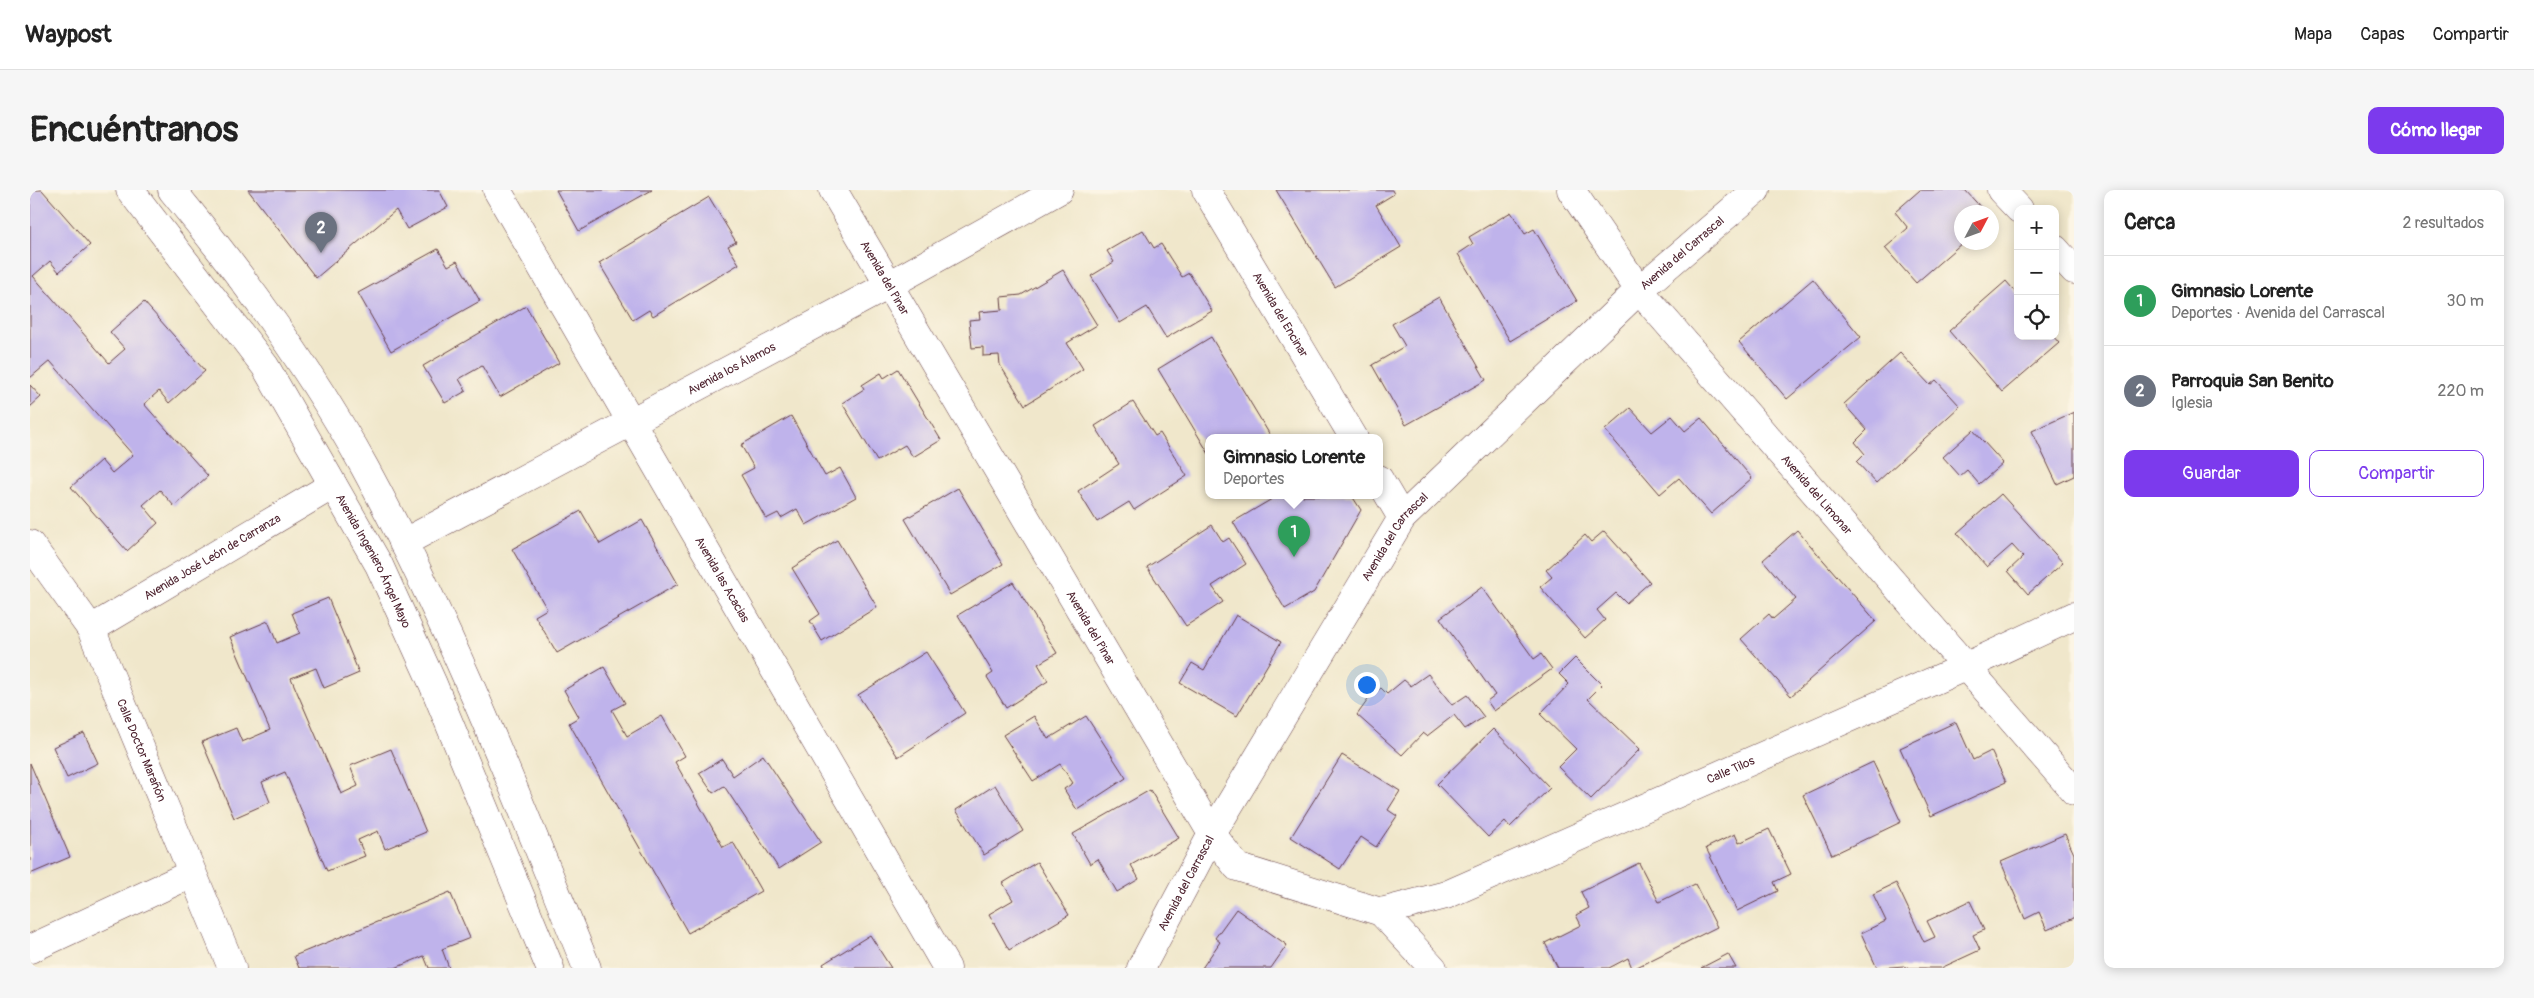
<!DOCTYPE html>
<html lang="es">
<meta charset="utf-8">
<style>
body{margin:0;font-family:Pangolin,sans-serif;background:#f6f6f6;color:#222}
.controls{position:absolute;right:15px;top:15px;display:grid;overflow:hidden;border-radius:10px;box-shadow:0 2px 12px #0003}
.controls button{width:45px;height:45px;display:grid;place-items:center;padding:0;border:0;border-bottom:1px solid #e0e0e0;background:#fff;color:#222;font:25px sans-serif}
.compass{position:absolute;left:1924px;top:15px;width:45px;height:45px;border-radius:50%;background:#fff;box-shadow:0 2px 12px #0003;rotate:49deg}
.you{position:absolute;left:1336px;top:494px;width:18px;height:18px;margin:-12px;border:4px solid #fff;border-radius:50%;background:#1a73e8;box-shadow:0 0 0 8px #1a73e833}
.badge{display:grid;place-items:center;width:32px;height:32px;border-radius:50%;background:#7c3aed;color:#fff;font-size:16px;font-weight:700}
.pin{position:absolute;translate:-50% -41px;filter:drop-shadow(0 1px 2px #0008)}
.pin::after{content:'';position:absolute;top:26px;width:18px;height:15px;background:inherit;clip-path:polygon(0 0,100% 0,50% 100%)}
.popup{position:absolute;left:1175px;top:244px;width:178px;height:65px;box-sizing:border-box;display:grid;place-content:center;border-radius:10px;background:#fff;filter:drop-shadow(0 1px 4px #0005);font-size:16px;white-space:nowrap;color:#767676}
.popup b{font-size:19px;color:#222}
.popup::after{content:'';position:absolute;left:50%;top:100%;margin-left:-10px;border:10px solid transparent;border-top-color:#fff}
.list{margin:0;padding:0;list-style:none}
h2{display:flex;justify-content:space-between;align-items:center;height:65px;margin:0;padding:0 20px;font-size:21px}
h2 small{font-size:16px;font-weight:400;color:#767676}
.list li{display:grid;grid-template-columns:32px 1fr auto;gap:15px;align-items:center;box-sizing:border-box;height:90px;padding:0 20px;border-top:1px solid #e0e0e0}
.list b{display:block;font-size:19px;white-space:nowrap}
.list p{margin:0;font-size:16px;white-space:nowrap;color:#767676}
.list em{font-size:16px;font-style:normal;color:#767676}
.actions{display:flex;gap:10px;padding:15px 20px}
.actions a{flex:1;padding:11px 0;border:1px solid #7c3aed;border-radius:10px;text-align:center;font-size:18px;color:#7c3aed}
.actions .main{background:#7c3aed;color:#fff}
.icon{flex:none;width:28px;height:28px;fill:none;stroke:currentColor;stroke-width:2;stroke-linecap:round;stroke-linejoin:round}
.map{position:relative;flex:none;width:2044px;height:778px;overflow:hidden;border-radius:10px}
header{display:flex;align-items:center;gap:30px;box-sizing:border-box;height:70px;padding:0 25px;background:#fff;border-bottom:1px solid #e0e0e0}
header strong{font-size:24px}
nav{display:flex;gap:28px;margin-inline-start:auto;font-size:18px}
.intro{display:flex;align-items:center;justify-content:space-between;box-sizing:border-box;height:120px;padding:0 30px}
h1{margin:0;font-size:35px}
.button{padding:12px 22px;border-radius:10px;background:#7c3aed;color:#fff;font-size:18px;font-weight:700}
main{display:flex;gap:30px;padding:0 30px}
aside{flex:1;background:#fff;border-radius:10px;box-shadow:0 2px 12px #0003}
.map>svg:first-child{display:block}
.building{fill:#bfb3eb}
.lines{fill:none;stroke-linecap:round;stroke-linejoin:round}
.minor-casing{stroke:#633d43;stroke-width:29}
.major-casing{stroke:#633d43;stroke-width:29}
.minor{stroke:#fff;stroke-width:28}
.major{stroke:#fff;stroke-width:28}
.labels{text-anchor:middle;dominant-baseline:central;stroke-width:4.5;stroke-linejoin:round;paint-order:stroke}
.street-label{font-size:12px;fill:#4a1f2b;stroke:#fcf5e5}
</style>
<header>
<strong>Waypost</strong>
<nav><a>Mapa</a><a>Capas</a><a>Compartir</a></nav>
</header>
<div class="intro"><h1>Encuéntranos</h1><a class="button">Cómo llegar</a></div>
<main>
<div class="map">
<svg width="2044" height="778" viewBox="0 0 2044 778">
<rect width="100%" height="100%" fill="#fcf5e5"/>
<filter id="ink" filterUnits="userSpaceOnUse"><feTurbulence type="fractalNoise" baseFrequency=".02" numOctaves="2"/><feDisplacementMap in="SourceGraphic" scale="10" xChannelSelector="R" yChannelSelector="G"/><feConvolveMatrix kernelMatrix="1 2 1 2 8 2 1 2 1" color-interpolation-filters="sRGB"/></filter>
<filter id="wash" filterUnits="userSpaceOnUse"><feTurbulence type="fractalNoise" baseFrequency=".0096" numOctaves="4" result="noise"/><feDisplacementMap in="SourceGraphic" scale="20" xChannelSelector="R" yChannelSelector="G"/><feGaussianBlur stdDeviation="1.12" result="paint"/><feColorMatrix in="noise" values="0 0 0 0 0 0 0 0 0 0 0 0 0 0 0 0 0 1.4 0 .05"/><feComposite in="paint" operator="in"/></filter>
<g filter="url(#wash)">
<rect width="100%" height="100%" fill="#f0e7cb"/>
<g id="blocks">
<g class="building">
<polygon points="0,0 12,0 60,55 29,82 20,71 3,86 79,173 95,159 80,142 114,112 175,181 139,213 129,201 114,214 178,286 144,316 130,300 113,315 128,333 97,361 41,297 71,270 82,283 103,265 20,171 0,188"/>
<polygon points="218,0 409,0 418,17 377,39 366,20 286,88"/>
<polygon points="526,0 622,0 549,41"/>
<polygon points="1246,0 1362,0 1364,4 1346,15 1371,57 1305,97"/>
<polygon points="1890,0 1935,0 1955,22 1932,22 1932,53 1886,93 1855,58 1878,38 1865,22"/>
<polygon points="679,7 706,52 698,56 709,74 623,126 619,120 603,130 569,73"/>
<polygon points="1481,22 1495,44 1504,39 1547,111 1480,151 1428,64 1443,54 1439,47"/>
<polygon points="1113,40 1124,58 1131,54 1152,87 1159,83 1182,121 1136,148 1117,117 1090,133 1061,86 1084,72 1077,61"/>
<polygon points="408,59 418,76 427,71 450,111 361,161 328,103"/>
<polygon points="1033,80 1067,135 1037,153 1053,179 995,215 970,175 969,165 953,166 953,157 942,158 939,130 950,129 949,122 972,120 971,107 991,105"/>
<polygon points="1783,89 1831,147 1757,209 1709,152"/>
<polygon points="1976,91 1988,105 1988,146 2023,146 2029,153 1972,202 1919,141"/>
<polygon points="1409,107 1456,190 1376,235 1342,175 1375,156 1362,134"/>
<polygon points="496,116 529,173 470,207 452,176 429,189 436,201 415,213 393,176"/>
<polygon points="1181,147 1240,245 1235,248 1179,248 1179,264 1128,179"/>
<polygon points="1870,163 1900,195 1906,190 1930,216 1846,293 1827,272 1835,264 1825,252 1837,240 1814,214"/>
<polygon points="868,179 911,250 883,267 875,255 847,271 812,213 834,199 832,195 851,183 854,188"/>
<polygon points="0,195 11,207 0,217"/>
<polygon points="1103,212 1125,246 1130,243 1157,286 1104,320 1099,312 1067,332 1048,301 1089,274 1065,236"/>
<polygon points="1600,218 1622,242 1642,226 1655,241 1671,228 1722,288 1681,324 1649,288 1630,304 1575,240"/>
<polygon points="2044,222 2044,286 2027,294 2002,241"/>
<polygon points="761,226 795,286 810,278 826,307 776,335 767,319 751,328 748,323 736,329 711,285 724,278 711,255"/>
<polygon points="1943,240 1973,273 1949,294 1937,280 1930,286 1913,267"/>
<polygon points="928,298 973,374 920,405 875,329"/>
<polygon points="1971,304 2033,373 1998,404 1978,381 1993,367 1982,355 1957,377 1927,343"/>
<polygon points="1247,306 1322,306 1331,320 1284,402 1255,419 1203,332"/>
<polygon points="551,321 570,354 612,330 648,394 527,463 505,426 517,419 482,359"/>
<polygon points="1182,335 1193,352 1199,348 1216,374 1182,396 1193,412 1156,436 1117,377"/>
<polygon points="1767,340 1846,431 1761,506 1711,449 1739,424 1743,429 1766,409 1733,370"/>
<polygon points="1574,341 1620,392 1596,413 1586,403 1567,420 1575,430 1555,448 1510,397 1522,387 1516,380 1555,345 1561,352"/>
<polygon points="807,350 847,417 792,451 780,431 790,424 762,378"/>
<polygon points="983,392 1027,463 1008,474 1018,491 976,518 957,487 963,483 928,425"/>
<polygon points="1452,397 1504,469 1511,464 1522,479 1464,521 1457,511 1465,505 1410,428"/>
<polygon points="298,408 329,483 294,498 286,478 261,488 311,604 328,596 320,576 361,559 396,642 355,659 348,641 328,650 335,666 297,681 255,582 232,592 240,612 204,628 172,552 206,538 212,552 240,540 200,447 238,431 247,453 270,443 262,423"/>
<polygon points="1206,425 1251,452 1207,526 1150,493 1162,473 1174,480"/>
<polygon points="896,462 935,523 868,567 828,505"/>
<polygon points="1545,468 1572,495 1558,509 1610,559 1561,609 1528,577 1546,559 1510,524 1539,494 1529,484"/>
<polygon points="574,477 595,513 582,520 597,546 632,526 655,566 645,572 693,657 703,652 731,701 658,743 539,533 549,527 534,500"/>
<polygon points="1398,484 1422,515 1437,505 1454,527 1435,539 1424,525 1397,546 1393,543 1372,565 1327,525 1340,507 1351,498 1357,504 1374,490 1381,496"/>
<polygon points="1004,526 1018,549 1056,526 1096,588 1047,620 1034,599 1043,593 1030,574 1003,591 973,545"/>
<polygon points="1926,532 1943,570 1961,561 1976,592 1901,626 1870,558"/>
<polygon points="1463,539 1520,598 1480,637 1475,631 1458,647 1407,594"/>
<polygon points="54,543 68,573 37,588 23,557"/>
<polygon points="733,565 791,652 749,679 694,596 683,603 669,583 692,569 703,586"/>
<polygon points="1312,565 1370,601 1358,620 1367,626 1346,657 1331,647 1310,679 1261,647"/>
<polygon points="1843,572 1871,632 1802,665 1773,605"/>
<polygon points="0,573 40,667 0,684"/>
<polygon points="965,595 993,641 954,665 926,620"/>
<polygon points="1120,600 1149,648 1101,675 1109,689 1087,702 1068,669 1060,674 1043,644"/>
<polygon points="1739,639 1761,684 1744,692 1748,701 1707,721 1676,658 1705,644 1709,653"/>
<polygon points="2035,644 2044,664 2044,728 2017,740 2009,722 1995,729 1971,672"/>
<polygon points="1007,672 1039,725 979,760 959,724 983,710 973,693"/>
<polygon points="1609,673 1629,712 1665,694 1687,737 1605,778 1602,778 1598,768 1579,778 1528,778 1515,753 1551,735 1546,725 1559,718 1551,702"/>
<polygon points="1866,693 1894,752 1905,747 1897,731 1940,711 1954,740 1943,745 1950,760 1911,778 1875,778 1874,776 1847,778 1831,743 1856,731 1843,704"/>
<polygon points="420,702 440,748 412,759 419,778 399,778 394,766 365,778 269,778 264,766"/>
<polygon points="1206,719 1257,755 1241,778 1172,778 1190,752 1185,748"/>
<polygon points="840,745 861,778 795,778 793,774"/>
<polygon points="1698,764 1706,778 1671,778"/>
</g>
</g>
</g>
<g filter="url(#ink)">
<use href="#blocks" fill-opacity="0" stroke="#633d43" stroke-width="1"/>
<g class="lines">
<defs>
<g id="minor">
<path id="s1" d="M467 0 917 778"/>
<path id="s2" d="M803 0 1182 644 1207 677 1351 722 1403 778"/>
<path id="s3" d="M1176 0 1324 248"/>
<path id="s4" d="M1541 0 1609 100 2044 601"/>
<polyline points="1971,0 1989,19"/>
<polyline points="2025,59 2044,80"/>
<polyline points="1349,289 1372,328"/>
<path id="s5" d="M373 353 859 95 1029 0"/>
<path id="s6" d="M0 354 61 439 202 778"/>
<path id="s7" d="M61 439 303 295"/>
<path id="s8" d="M1351 722 1416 705 1935 477 2044 426"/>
<polyline points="0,759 161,684"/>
<path id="s9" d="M1111 778 1182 644 1372 328 1609 100 1726 0"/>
</g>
<g id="major">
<path id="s10" d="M100 0 235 176 349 375 403 494 520 778"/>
<path d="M142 0C212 85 282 181 335 278 422 438 488 609 557 778"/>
</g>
</defs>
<use href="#minor" class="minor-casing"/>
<use href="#major" class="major-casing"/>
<use href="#minor" class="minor"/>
<use href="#major" class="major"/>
</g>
</g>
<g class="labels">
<g class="street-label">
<text stroke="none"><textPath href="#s9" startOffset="906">Avenida del Carrascal</textPath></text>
<text stroke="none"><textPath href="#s2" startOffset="102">Avenida del Pinar</textPath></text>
<text stroke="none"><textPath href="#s3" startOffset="145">Avenida del Encinar</textPath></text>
<text stroke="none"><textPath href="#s5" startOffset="372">Avenida los Álamos</textPath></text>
<text stroke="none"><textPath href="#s4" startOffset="392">Avenida del Limonar</textPath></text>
<text stroke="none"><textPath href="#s9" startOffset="501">Avenida del Carrascal</textPath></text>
<text stroke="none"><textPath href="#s7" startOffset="141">Avenida José León de Carranza</textPath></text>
<text stroke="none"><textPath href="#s10" startOffset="445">Avenida Ingeniero Ángel Mayo</textPath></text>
<text stroke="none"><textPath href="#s1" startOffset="450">Avenida las Acacias</textPath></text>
<text stroke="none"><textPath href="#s2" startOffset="508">Avenida del Pinar</textPath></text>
<text stroke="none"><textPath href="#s6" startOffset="236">Calle Doctor Marañón</textPath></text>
<text stroke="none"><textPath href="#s8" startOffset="378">Calle Tilos</textPath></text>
<text stroke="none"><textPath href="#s9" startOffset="96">Avenida del Carrascal</textPath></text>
</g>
</g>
</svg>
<div class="controls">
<button>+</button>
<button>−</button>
<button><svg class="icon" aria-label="locate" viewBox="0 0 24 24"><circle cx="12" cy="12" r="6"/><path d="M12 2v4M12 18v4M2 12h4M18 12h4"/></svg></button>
</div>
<svg class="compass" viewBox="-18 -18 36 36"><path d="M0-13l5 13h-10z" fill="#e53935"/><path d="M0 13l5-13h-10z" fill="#767676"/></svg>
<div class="you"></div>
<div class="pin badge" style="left:1264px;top:367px;background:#2e9e5b">1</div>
<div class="popup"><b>Gimnasio Lorente</b>Deportes</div>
<div class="pin badge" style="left:291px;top:63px;background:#6b7280">2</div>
</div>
<aside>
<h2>Cerca<small>2 resultados</small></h2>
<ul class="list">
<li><span class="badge" style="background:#2e9e5b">1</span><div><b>Gimnasio Lorente</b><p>Deportes · Avenida del Carrascal</p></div><em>30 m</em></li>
<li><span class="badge" style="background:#6b7280">2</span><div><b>Parroquia San Benito</b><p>Iglesia</p></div><em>220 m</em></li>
</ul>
<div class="actions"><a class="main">Guardar</a><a>Compartir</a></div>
</aside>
</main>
